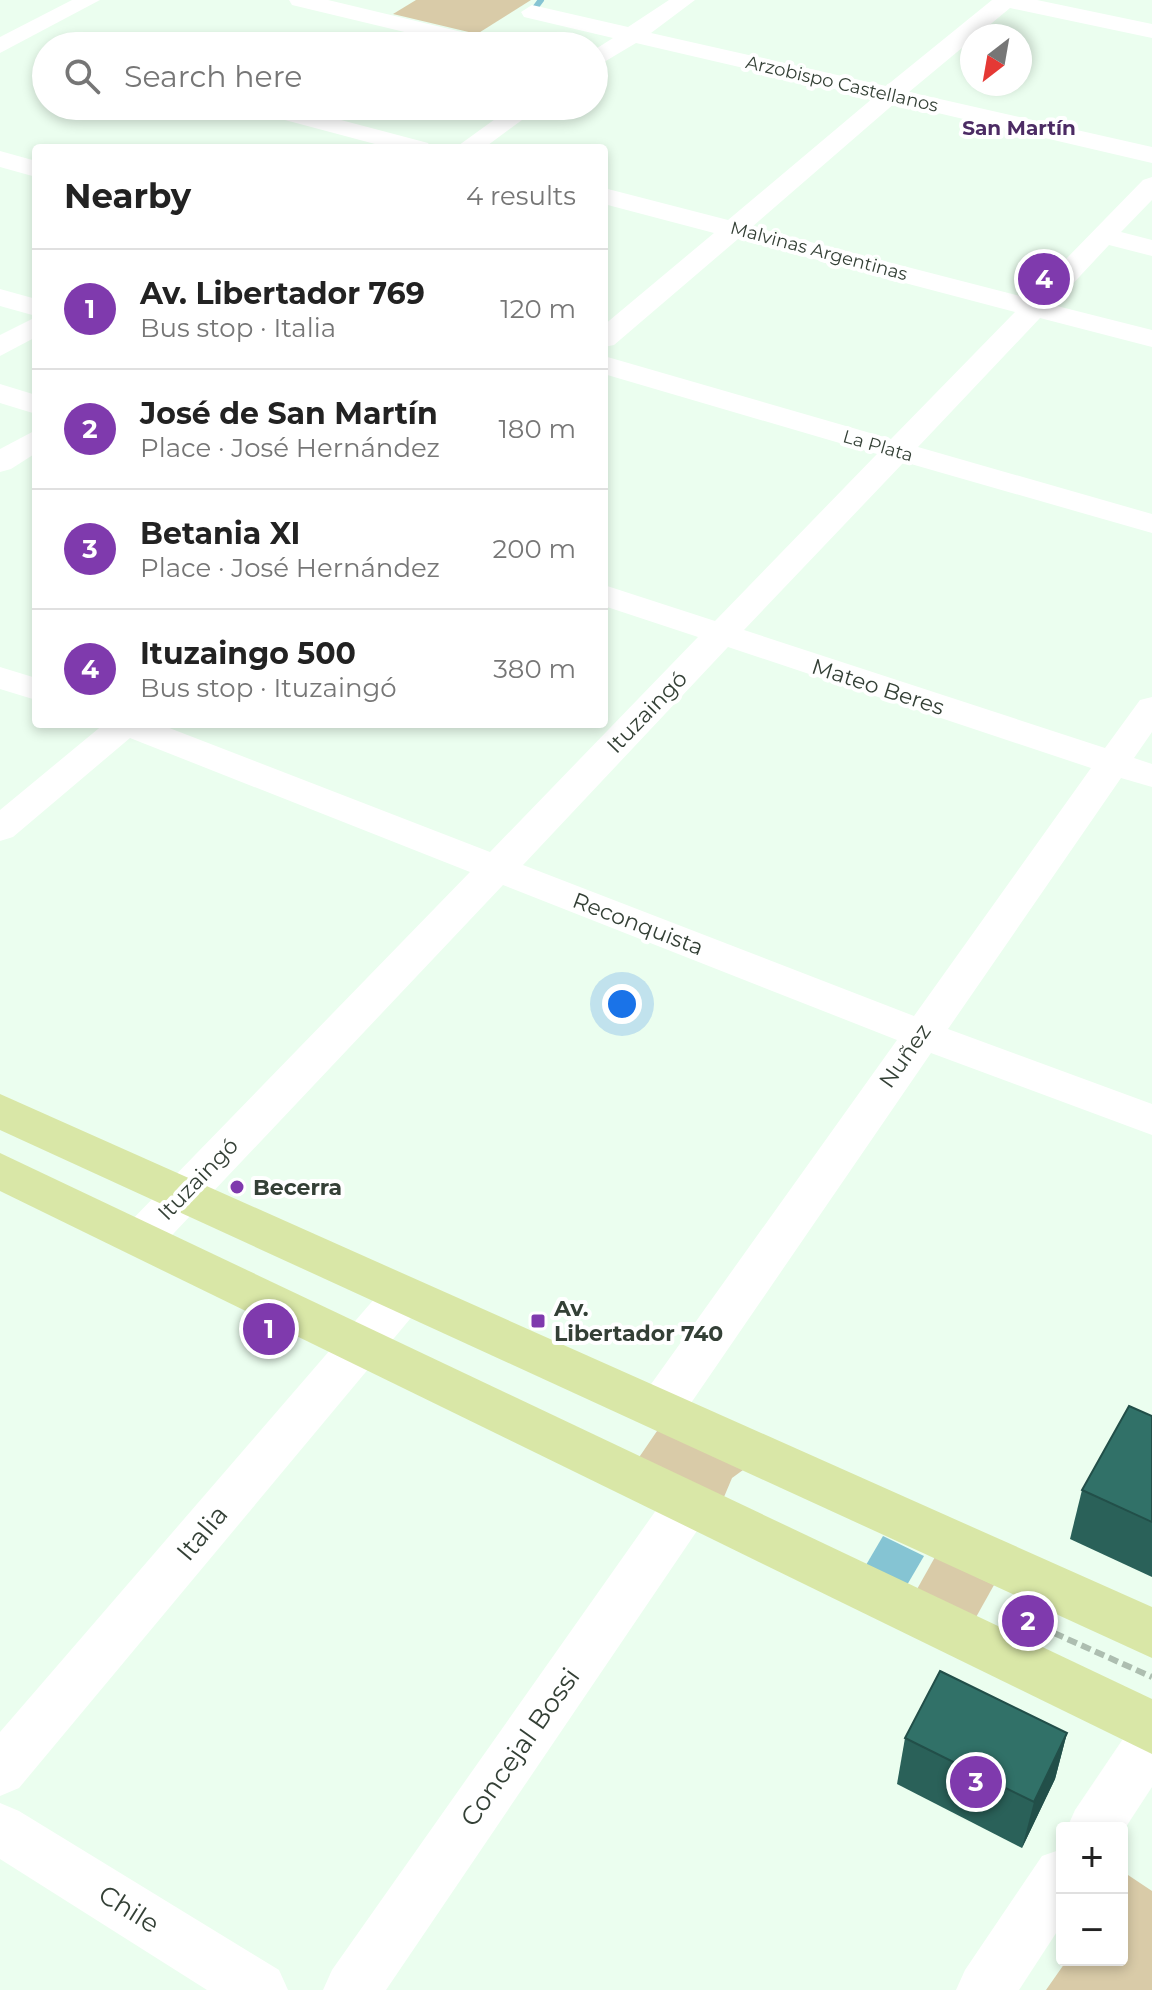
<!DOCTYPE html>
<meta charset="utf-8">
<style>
body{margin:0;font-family:Montserrat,sans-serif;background:#f2f2f2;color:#222}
.controls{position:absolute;right:24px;bottom:24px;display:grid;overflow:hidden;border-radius:8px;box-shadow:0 4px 12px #0003}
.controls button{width:72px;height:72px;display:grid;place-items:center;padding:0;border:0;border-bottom:2px solid #e0e0e0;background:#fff;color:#222;font:40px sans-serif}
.compass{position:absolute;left:960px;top:24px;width:72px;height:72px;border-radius:50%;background:#fff;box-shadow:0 4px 12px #0003;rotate:211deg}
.you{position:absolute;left:622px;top:1004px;width:28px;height:28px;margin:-20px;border:6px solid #fff;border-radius:50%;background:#1a73e8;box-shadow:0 0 0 12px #1a73e833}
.badge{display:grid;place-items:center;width:52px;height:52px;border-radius:50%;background:#7f3aad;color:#fff;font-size:26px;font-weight:700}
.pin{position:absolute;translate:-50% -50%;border:4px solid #fff;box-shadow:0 2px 8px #0006}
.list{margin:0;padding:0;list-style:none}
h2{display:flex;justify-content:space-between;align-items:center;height:104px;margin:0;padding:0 32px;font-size:34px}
h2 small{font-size:26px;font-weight:400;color:#767676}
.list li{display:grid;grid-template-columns:52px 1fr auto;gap:24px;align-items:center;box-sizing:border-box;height:120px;padding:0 32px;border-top:2px solid #e0e0e0}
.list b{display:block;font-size:30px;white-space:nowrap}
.list p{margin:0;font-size:26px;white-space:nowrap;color:#767676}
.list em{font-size:26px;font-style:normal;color:#767676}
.icon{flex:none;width:44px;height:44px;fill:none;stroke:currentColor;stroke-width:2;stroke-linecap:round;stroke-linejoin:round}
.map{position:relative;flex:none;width:1152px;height:1990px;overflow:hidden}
.search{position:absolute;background:#fff;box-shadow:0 4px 12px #0003;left:32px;top:32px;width:576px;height:88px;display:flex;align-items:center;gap:20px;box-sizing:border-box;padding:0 28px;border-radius:44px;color:#767676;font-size:30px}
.panel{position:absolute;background:#fff;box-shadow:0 4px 12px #0003;left:32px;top:144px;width:576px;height:584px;border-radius:8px}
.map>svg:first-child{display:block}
.green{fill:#d9cba8}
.water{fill:#85c4d3}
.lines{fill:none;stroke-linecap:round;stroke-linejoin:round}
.stream{stroke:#85c4d3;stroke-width:6}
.path{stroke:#adbeb0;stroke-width:6;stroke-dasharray:10 5;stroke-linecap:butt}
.minor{fill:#fff;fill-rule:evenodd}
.major{fill:#d9e7a7;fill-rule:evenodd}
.wall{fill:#2a6159}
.shaded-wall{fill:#224f49}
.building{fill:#317168;stroke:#224f49;stroke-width:2}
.poi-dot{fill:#7f3aad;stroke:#fff;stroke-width:3}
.labels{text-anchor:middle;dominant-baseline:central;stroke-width:8;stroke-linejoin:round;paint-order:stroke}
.far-street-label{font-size:18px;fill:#344036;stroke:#fff}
.far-neighbourhood-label{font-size:20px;font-weight:bold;fill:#4c2b64;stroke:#fff}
.street-label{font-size:22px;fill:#344036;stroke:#fff}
.poi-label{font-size:22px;font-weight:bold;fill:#344036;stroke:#fff;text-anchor:start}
.near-street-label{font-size:26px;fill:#344036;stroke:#fff}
</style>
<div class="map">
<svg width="1152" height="1990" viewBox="0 0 1152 1990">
<rect width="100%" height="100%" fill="#ebfeef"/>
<g class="green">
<polygon points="416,0 531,0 477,34 393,14"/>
<polygon points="670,1412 743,1470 732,1478 724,1497 627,1475"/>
<polygon points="935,1557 994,1585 975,1619 916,1591"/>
<polygon points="1125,1873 1152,1891 1152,1990 1046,1990 1067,1960 1122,1960 1122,1878"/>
</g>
<polygon class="water" points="883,1536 924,1556 907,1585 866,1565"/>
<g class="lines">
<polyline class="stream" points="532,12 541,0"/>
<polyline class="path" points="1054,1633 1152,1677"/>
<g class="minor">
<polygon points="72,0 100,0 0,53 0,37"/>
<polygon points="289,0 328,0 487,38 491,43 463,46 292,5"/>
<path d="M669 0H695L651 33 886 86 992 0H1037L1152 24V38L1010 8 909 92 1152 147V163L895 103 752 227 1028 298 1143 180 1152 177V200L1121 232 1152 240V256L1109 245 1053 305 1152 330V347L1040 318 918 447 1152 514V533L904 462 744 630 1105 748 1140 700 1152 697V732L1134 758 1152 764V787L1121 778 948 1029 1152 1104V1135L931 1053 678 1422 661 1427 644 1422 637 1408 644 1394 897 1040 503 885 157 1251 141 1256 125 1251 119 1239 125 1227 470 872 130 738 13 837 0 841V810L104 724H159L490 852 698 637 604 606V585L715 621 877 454 604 374V356L891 439 1015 312 738 239 614 345 604 347V325L714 233 604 204V188L728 220 873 98 636 43 594 68V50L613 38 524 17 521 12 532 5 628 27ZM728 647 1091 768 914 1016 523 865Z"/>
<polygon points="248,106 288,106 428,143 431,148 390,148 251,111"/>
<polygon points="513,106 541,106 484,148 455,148"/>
<polygon points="0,151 36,161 36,177 0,167"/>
<polygon points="0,289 36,299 36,316 0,306"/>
<polygon points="36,317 36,337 0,356 0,335"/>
<polygon points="0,384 36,395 36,414 0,403"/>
<polygon points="36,430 36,453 11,469 0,472 0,449"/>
<polygon points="0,667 36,678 36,700 0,689"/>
<polygon points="404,1277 420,1283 427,1295 420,1307 19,1788 0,1796 0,1732 388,1283"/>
<polygon points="688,1483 705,1489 713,1504 705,1519 386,1990 323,1990 332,1970 671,1489"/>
<polygon points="1152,1717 1152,1787 1122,1833 1122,1828 1067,1828 1075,1810 1133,1724"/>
<polygon points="0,1803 19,1811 279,1970 288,1990 207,1990 0,1859"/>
<polygon points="1062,1849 1062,1924 1019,1990 956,1990 965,1970 1042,1856"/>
</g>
<g class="major">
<polygon points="0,1094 1152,1607 1152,1658 0,1130"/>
<polygon points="0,1153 1152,1699 1152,1754 0,1191"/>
</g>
</g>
<g class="wall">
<polygon points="1152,1416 1152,1577 1070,1539 1082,1490"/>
<polygon points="1067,1733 1055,1779 1022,1848 897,1784 905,1738"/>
</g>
<polygon class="shaded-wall" points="1067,1733 1055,1779 1022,1848 1034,1802"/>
<g class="building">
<polygon points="1129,1406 1152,1416 1152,1522 1082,1490"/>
<polygon points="940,1671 1067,1733 1034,1802 905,1738"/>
</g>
<g class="poi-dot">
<circle cx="237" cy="1187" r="8"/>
<rect x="530" y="1313" width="16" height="16" rx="4"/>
</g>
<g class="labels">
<g class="far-street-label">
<text transform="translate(842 84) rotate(13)">Arzobispo Castellanos</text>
<text transform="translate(819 251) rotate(15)">Malvinas Argentinas</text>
<text transform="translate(878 446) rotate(16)">La Plata</text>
</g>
<g class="far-neighbourhood-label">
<text x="1019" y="128">San Martín</text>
</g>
<g class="street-label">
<text transform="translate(878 687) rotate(18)">Mateo Beres</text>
<text transform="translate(647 712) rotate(-46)">Ituzaingó</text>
<text transform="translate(638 924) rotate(21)">Reconquista</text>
<text transform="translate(905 1056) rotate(-55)">Nuñez</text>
<text transform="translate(198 1179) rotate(-46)">Ituzaingó</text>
</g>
<g class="poi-label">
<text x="253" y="1187">Becerra</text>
<text x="554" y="1308">Av.<tspan x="554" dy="25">Libertador 740</tspan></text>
</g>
<g class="near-street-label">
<text transform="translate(202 1533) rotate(-50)">Italia</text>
<text transform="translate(520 1747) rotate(-55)">Concejal Bossi</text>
<text transform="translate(129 1909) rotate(32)">Chile</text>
</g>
</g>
</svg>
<div class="controls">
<button>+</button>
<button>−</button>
</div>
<svg class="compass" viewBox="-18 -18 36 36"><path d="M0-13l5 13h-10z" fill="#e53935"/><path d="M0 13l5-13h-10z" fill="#767676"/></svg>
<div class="you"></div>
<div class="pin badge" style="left:269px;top:1329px">1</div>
<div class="pin badge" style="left:1028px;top:1621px">2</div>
<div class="pin badge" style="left:976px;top:1782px">3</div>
<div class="pin badge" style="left:1044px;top:279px">4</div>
<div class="search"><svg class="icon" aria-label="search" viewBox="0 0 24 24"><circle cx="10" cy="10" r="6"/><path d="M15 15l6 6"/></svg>Search here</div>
<section class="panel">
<h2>Nearby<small>4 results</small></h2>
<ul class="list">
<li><span class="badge">1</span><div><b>Av. Libertador 769</b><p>Bus stop · Italia</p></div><em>120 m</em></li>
<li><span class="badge">2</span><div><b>José de San Martín</b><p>Place · José Hernández</p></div><em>180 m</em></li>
<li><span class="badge">3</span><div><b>Betania XI</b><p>Place · José Hernández</p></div><em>200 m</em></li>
<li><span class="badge">4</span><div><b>Ituzaingo 500</b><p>Bus stop · Ituzaingó</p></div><em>380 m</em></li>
</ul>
</section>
</div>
